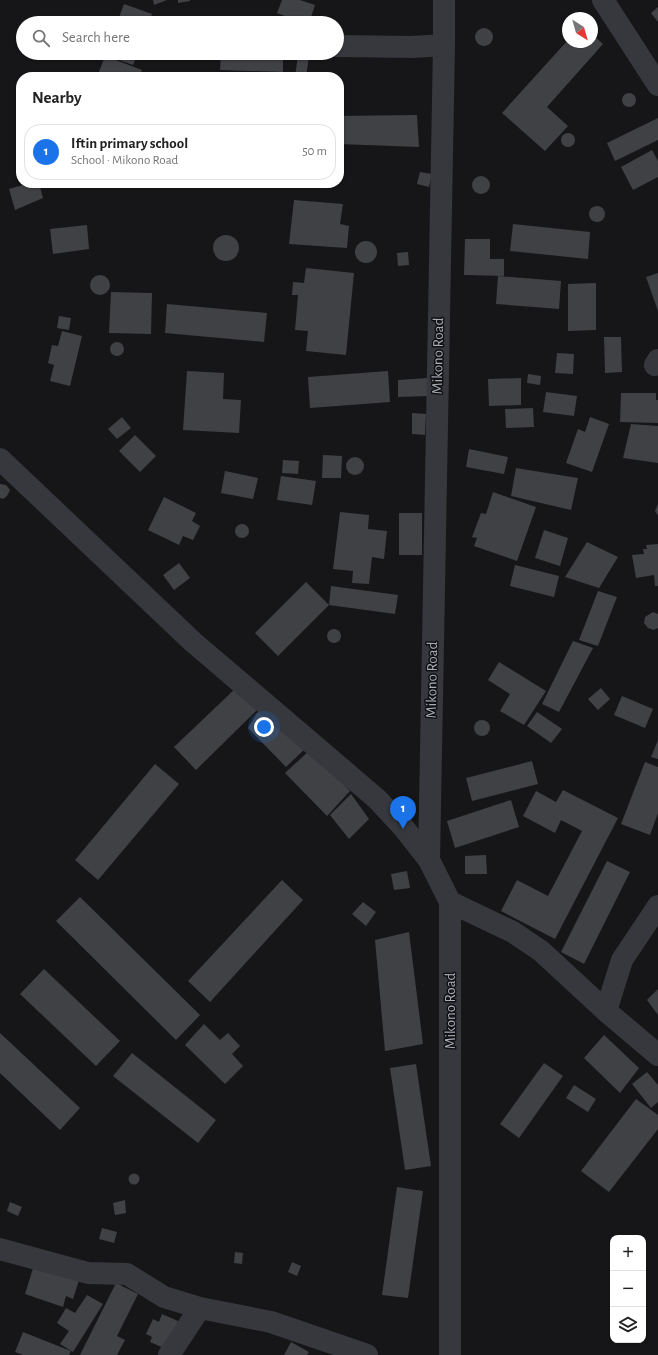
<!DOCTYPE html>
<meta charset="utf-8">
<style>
body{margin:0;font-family:"Alegreya Sans",sans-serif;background:#f6f6f6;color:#222}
.controls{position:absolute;right:12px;bottom:12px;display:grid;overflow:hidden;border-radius:8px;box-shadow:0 1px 3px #0004}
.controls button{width:36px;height:36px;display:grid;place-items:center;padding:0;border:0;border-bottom:1px solid #e0e0e0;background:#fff;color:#222;font:20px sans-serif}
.compass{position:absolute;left:562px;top:12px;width:36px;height:36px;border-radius:50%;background:#fff;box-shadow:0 1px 3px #0004;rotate:143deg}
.you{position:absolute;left:264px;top:727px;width:14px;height:14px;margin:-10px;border:3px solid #fff;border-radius:50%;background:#1a73e8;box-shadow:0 0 0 6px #1a73e833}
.badge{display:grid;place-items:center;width:26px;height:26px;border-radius:50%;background:#1a73e8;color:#fff;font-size:13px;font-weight:700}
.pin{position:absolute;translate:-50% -33px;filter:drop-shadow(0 1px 2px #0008)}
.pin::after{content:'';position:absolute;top:21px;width:14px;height:12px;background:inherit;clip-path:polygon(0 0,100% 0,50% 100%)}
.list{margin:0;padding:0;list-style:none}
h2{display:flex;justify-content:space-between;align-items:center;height:52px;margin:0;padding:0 16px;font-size:17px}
h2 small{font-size:13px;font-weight:400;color:#767676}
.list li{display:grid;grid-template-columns:26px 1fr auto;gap:12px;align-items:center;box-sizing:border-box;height:56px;margin:0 8px 8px;padding:0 8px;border:1px solid #e0e0e0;border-radius:16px}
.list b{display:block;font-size:15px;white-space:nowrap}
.list p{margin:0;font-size:13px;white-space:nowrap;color:#767676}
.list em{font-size:13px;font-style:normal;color:#767676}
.icon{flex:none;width:22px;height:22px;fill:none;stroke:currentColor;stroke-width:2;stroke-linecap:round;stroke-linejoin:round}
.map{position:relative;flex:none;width:658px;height:1355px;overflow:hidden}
.search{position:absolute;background:#fff;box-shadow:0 1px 3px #0004;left:16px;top:16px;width:328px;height:44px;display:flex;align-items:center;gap:10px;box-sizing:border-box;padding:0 14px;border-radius:22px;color:#767676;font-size:15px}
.panel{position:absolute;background:#fff;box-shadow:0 1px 3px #0004;left:16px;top:72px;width:328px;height:116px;border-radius:16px}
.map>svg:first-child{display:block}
.building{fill:#404145}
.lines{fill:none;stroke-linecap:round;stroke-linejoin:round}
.minor{stroke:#37383d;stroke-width:22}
.labels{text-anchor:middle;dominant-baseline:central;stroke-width:3;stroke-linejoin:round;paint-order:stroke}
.street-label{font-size:15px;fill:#a8adb8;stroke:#111113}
</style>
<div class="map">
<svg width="658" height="1355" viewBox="0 0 658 1355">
<rect width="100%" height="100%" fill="#161618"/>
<g class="building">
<polygon points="153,0 167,0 154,5"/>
<polygon points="178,0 190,0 190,1 178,3"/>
<polygon points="282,0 300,0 315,5 309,23 302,23 277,13"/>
<polygon points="124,4 152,14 149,23 117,23"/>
<polygon points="658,7 658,22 651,13"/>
<circle cx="484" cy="37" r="9"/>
<polygon points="592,34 603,44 547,107 568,126 545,151 502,113 568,40 568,42 592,42"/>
<polygon points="106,53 138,53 133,65 105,55"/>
<polygon points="221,53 283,53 283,72 220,70"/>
<polygon points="298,55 309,56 306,77 295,77"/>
<polygon points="105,56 142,70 140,75 145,77 97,77"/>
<circle cx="629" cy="100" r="7"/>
<polygon points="417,115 419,147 339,144 339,116"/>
<polygon points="658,118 658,140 615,161 607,143"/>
<circle cx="568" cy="140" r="7"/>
<polygon points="652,150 658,161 658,177 633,190 621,167"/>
<polygon points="420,172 432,174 429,187 417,184"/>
<circle cx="481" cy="185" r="9"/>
<polygon points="30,183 39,183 43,198 15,210 9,189"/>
<polygon points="294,200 343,204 340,224 349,226 347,248 289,244"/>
<circle cx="597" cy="214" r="8"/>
<polygon points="513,224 590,232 588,259 510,251"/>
<polygon points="87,225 89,249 53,254 50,229"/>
<circle cx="226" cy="248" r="13"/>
<polygon points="465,239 490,239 490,259 504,259 504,276 464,275"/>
<circle cx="366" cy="252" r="11"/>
<polygon points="408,252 409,265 398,266 397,253"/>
<polygon points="306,268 354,273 346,355 306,351 308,331 295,330 298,295 292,295 293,282 304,283"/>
<polygon points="658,273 658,311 646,277"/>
<circle cx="100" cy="285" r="10"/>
<polygon points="498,276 561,281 559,309 496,304"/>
<polygon points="596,283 596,330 568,331 568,284"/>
<polygon points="111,292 152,293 151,334 109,333"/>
<polygon points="167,304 267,313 264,342 165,333"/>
<polygon points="59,316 71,318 69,330 57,328"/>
<polygon points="62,331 82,336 70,386 50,381 54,365 48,363 52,345 58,346"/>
<polygon points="604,337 621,337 622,372 605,373"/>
<circle cx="117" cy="349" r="7"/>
<polygon points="557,353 574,354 573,374 555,373"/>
<polygon points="187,371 224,373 223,399 241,400 239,433 183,430"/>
<polygon points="388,371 390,402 310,408 308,377"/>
<polygon points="528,374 541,376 540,385 527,383"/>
<polygon points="428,378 429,396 398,397 398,380"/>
<polygon points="521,378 521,405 489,406 488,379"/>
<polygon points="546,392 577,396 574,416 543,412"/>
<polygon points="621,393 656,393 656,400 658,400 658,423 620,422"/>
<polygon points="533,408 534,427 506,428 505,409"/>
<polygon points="412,413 426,414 425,435 412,434"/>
<polygon points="122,417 131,428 117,439 108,429"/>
<polygon points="590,417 609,424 592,472 566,463 578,429 585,432"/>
<polygon points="631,424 658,426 658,463 623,458"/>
<polygon points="135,435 156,456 140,472 119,451"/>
<polygon points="469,449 508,457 504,474 466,467"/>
<polygon points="323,455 342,456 341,478 322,478"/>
<circle cx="355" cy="466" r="9"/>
<polygon points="283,460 299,461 298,474 282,473"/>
<polygon points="516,468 578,478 571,510 511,496"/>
<polygon points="225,471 258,478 253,499 221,493"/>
<polygon points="281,476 316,481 312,505 277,500"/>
<polygon points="0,484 6,485 10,490 7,496 3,499 0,498"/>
<polygon points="493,492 536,507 517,561 474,546 477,538 472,537 481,513 486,514"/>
<polygon points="164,497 196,513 192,521 200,526 193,540 183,536 179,545 148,530"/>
<polygon points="658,504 658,516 655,511"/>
<polygon points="340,512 369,515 368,529 387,531 384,559 372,557 369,584 352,583 353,571 333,569"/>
<rect x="399" y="513" width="23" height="42"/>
<circle cx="242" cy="531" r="7"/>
<polygon points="544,530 568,538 560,566 535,558"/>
<polygon points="587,542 618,557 599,588 565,577"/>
<polygon points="658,544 658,586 655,586 654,575 636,578 632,555 644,554 643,549 647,549 646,545"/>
<polygon points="179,563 190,578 174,590 163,575"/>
<polygon points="515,565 559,576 554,597 510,586"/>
<polygon points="306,582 329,605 278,656 255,633"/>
<polygon points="331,586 398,595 395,614 329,605"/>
<polygon points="598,591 617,597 598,646 579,640"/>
<polygon points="653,612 658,614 658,628 654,630 648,628 644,623 645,617"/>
<circle cx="334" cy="636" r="7"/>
<polygon points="573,641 593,648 559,712 542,704"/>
<polygon points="499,662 546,691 524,725 500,711 510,694 488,680"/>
<polygon points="238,686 262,705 196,770 174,747"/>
<polygon points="601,688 610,699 598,710 588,699"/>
<polygon points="622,696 653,709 645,728 614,715"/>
<polygon points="264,707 307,747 286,767 248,728 257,713"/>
<polygon points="537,712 562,729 551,743 527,726"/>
<circle cx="482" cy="728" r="8"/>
<polygon points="658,740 658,759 651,757"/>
<polygon points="310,750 350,791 327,816 285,773"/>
<polygon points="532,761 538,784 472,801 466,778"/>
<polygon points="645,762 658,767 658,813 650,835 621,824"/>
<polygon points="155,764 179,784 98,880 75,860"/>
<polygon points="563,790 618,818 555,939 501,911 517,880 548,896 582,831 561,820 555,833 523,816 536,791 556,802"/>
<polygon points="351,794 369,819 349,839 330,815"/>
<polygon points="511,800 519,827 455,848 447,821"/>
<polygon points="486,855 487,874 465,874 465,856"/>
<polygon points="607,861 630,872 584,964 561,952"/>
<polygon points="407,871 410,888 394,890 391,874"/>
<polygon points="282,880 303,900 210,1002 188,981"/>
<polygon points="80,897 200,1015 176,1040 56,921"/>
<polygon points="363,902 376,912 366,926 352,914"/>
<polygon points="409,932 423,1044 385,1051 375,940"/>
<polygon points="44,969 120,1041 96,1066 20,994"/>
<polygon points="658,989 658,1015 647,1000"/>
<polygon points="204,1024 220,1040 228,1033 240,1046 232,1054 243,1066 225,1084 185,1045"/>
<polygon points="0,1033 80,1108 60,1130 0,1073"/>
<polygon points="604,1035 639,1068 620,1093 584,1058"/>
<polygon points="132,1053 216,1120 198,1143 113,1076"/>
<polygon points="544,1063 563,1076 519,1138 500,1124"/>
<polygon points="416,1064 431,1166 405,1170 390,1068"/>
<polygon points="647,1072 658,1085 658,1102 651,1108 632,1084"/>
<polygon points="574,1085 596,1099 588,1112 566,1098"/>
<polygon points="636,1099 658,1115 658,1129 609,1192 581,1171"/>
<circle cx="134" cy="1179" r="5.5"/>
<polygon points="397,1187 423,1191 408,1298 382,1295"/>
<polygon points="125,1200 126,1213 115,1215 113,1203"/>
<polygon points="10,1202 22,1207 18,1216 7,1211"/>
<polygon points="102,1228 117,1232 114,1243 99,1239"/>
<polygon points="235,1252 243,1253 242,1264 234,1263"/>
<polygon points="35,1262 80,1277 73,1299 66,1296 63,1307 25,1294"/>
<polygon points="292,1262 301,1266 297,1276 288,1272"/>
<polygon points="116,1283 138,1294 117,1336 125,1340 117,1355 80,1355"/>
<polygon points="87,1295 103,1304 73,1352 60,1344 69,1331 57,1323 66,1308 75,1313"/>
<polygon points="162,1314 178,1321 166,1349 150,1342 152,1337 146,1334 153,1319 159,1322"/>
<polygon points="23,1332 71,1351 69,1355 23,1355 15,1352"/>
<polygon points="291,1342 309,1352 307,1355 284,1355"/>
</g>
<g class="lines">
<g class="minor">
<polyline points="444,0 444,45 429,860 450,902 450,1355"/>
<polyline points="603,0 658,85"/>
<polyline points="337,46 412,47 444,45"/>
<polyline points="655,365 658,360"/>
<polyline points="0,459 193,642 377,799 403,827 429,860"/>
<polyline points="450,902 513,932 541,951 606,1011 658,1055"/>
<polyline points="606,1011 622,960 658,906"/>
<polyline points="0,1249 88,1273 127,1274 164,1297 200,1308 271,1322 367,1355"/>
<polyline points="169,1355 200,1308"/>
</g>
</g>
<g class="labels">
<g class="street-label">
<text transform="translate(438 356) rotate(-89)">Mikono Road</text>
<text transform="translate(432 680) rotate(-89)">Mikono Road</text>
<text transform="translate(450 1011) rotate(-90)">Mikono Road</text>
</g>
</g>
</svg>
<div class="controls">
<button>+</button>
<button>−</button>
<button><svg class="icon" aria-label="layers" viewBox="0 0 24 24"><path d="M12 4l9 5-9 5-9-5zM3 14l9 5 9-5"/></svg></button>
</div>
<svg class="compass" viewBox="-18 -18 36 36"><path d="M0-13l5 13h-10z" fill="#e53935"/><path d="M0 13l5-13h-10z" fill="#767676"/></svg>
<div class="you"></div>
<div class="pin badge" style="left:403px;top:829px">1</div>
<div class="search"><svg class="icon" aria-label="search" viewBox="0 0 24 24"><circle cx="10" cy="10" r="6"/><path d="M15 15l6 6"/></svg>Search here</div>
<section class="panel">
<h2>Nearby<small></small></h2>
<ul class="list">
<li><span class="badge">1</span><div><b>Iftin primary school</b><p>School · Mikono Road</p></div><em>50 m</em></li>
</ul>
</section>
</div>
